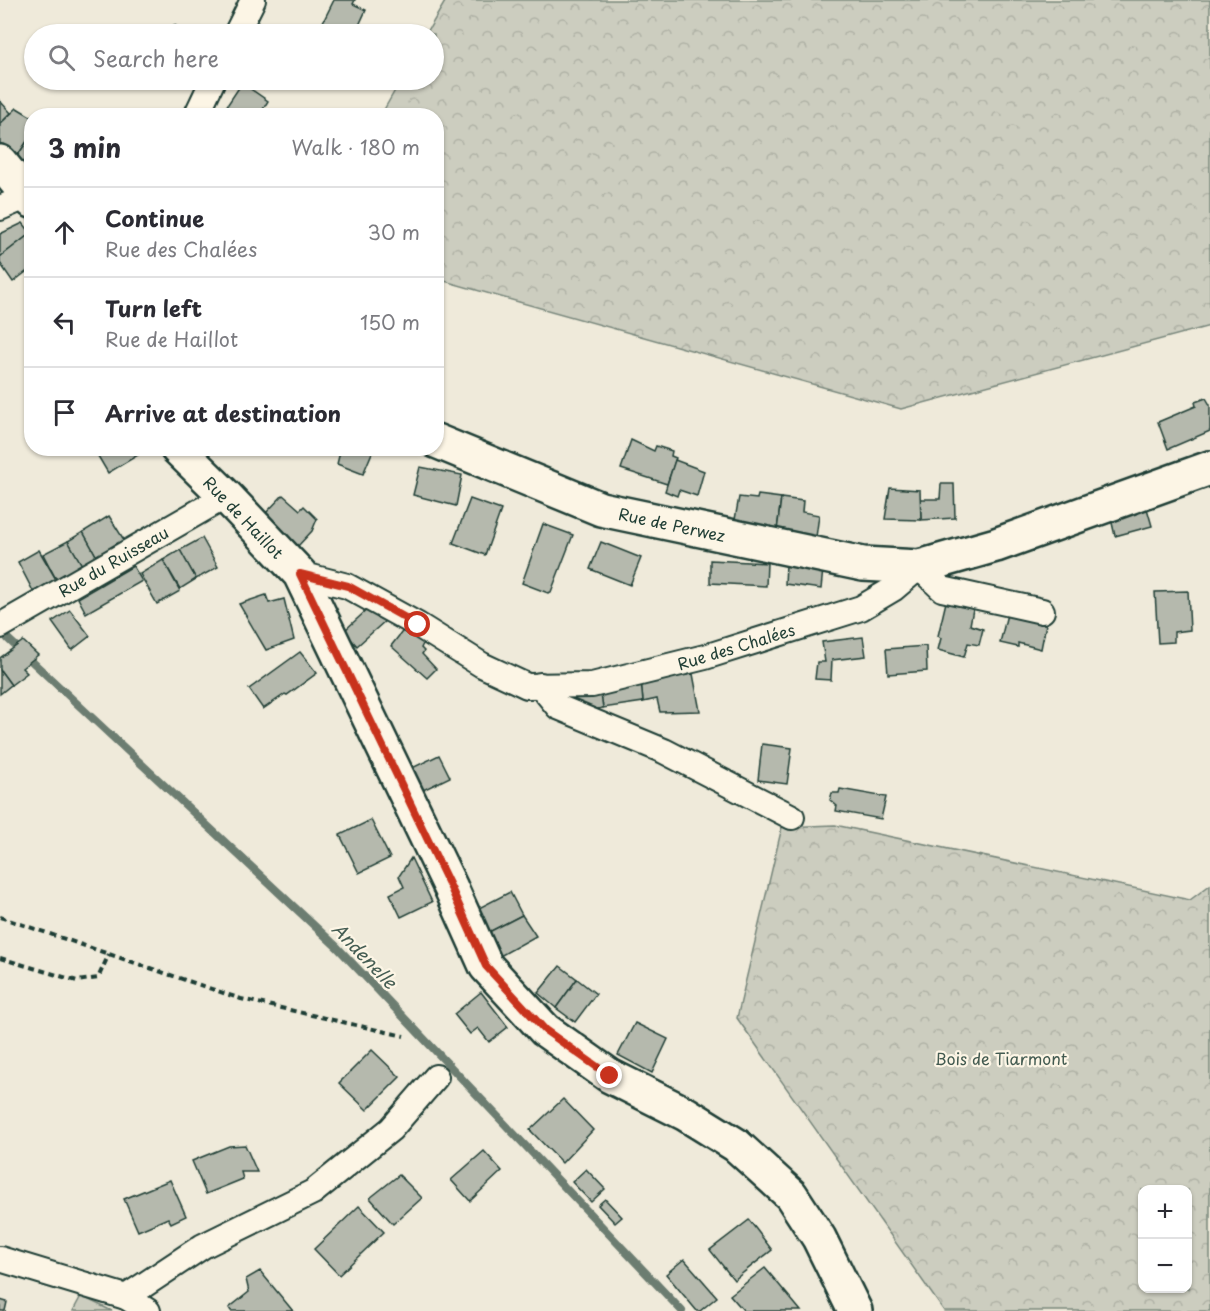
<!DOCTYPE html>
<meta charset="utf-8">
<style>
body{margin:0;font-family:"Playpen Sans",sans-serif;background:#f2f2f3;color:#2b2b33}
.controls{position:absolute;right:18px;bottom:18px;display:grid;overflow:hidden;border-radius:12px;box-shadow:0 2px 4px #0004}
.controls button{width:54px;height:54px;display:grid;place-items:center;padding:0;border:0;border-bottom:2px solid #e1e1e2;background:#fff;color:#2b2b33;font:30px sans-serif}
.stop{position:absolute;width:18px;height:18px;margin:-14px;border:4px solid #c8321e;border-radius:50%;background:#fff}
.stop.end{background:#c8321e;border-color:#fff;box-shadow:0 2px 6px #0008}
.list{margin:0;padding:0;list-style:none}
h2{display:flex;justify-content:space-between;align-items:center;height:78px;margin:0;padding:0 24px;font-size:26px}
h2 small{font-size:20px;font-weight:400;color:#7c7c81}
.list li{display:grid;grid-template-columns:39px 1fr auto;gap:18px;align-items:center;box-sizing:border-box;height:90px;padding:0 24px;border-top:2px solid #e1e1e2}
.list b{display:block;font-size:22px;white-space:nowrap}
.list p{margin:0;font-size:20px;white-space:nowrap;color:#7c7c81}
.list em{font-size:20px;font-style:normal;color:#7c7c81}
.icon{flex:none;width:33px;height:33px;fill:none;stroke:currentColor;stroke-width:2;stroke-linecap:round;stroke-linejoin:round}
.map{position:relative;flex:none;width:1210px;height:1311px;overflow:hidden}
.search{position:absolute;background:#fff;box-shadow:0 2px 4px #0004;left:24px;top:24px;width:420px;height:66px;display:flex;align-items:center;gap:15px;box-sizing:border-box;padding:0 21px;border-radius:33px;color:#7c7c81;font-size:22px}
.panel{position:absolute;background:#fff;box-shadow:0 2px 4px #0004;left:24px;top:108px;width:420px;height:348px;border-radius:24px}
.map>svg:first-child{display:block}
.grass{fill:#cccdbf;stroke:#76857a;stroke-width:1.5}
.forest{fill:url(#forest-crowns);stroke:#76857a;stroke-width:1.5;fill-rule:evenodd}
.lines{fill:none;stroke-linecap:round;stroke-linejoin:round}
.stream{stroke:#6c7d71;stroke-width:8}
.building{fill:#b5b9ad;stroke:#1f3d34;stroke-width:1.5}
.street-casing{stroke:#1f3d34;stroke-width:28}
.secondary-casing{stroke:#1f3d34;stroke-width:38}
.path{stroke:#1f3d34;stroke-width:4;stroke-dasharray:6 4.5;stroke-linecap:butt}
.street{stroke:#fcf5e5;stroke-width:24}
.secondary{stroke:#fcf5e5;stroke-width:33}
.route{stroke:#c8321e;stroke-width:8}
.labels{text-anchor:middle;dominant-baseline:central;stroke-width:4.5;stroke-linejoin:round;paint-order:stroke}
.street-label{font-size:16px;fill:#1f3d34;stroke:#fcf5e5}
.park-label{font-size:16px;fill:#425a50;stroke:#fcf5e5}
.water-label{font-size:18px;font-style:italic;fill:#455d53;stroke:#fcf5e5}
</style>
<div class="map">
<svg width="1210" height="1311" viewBox="0 0 1210 1311">
<defs>
<pattern id="forest-crowns" width="20" height="18" patternUnits="userSpaceOnUse" patternTransform="scale(1.5)"><rect width="20" height="18" fill="#cccdbf"/><path d="M2 6a3 3 0 1 1 6 0M12 15a3 3 0 1 1 6 0" fill="none" stroke="#afb1a5"/></pattern>
</defs>
<rect width="100%" height="100%" fill="#efeada"/>
<filter id="ink" filterUnits="userSpaceOnUse"><feTurbulence type="fractalNoise" baseFrequency=".0167" numOctaves="2"/><feDisplacementMap in="SourceGraphic" scale="12" xChannelSelector="R" yChannelSelector="G"/><feConvolveMatrix kernelMatrix="1 2 1 2 8 2 1 2 1" color-interpolation-filters="sRGB"/></filter>
<g filter="url(#ink)">
<polygon class="grass" points="81,1296 112,1311 73,1311"/>
<g class="forest">
<polygon points="446,0 1210,0 1210,326 901,409 437,279 436,116 381,115 401,80 434,80 434,34 426,34"/>
<path d="M835 825 1190 900 1210 885V1311H944L737 1018 782 827ZM1142 1190H1188V1288H1142Z"/>
</g>
<g class="lines">
<polyline class="stream" points="8,639 337,947 682,1311"/>
</g>
<g class="building">
<polygon points="334,0 355,0 353,4 366,10 355,34 331,34 320,28"/>
<polygon points="174,25 190,34 168,34"/>
<polygon points="242,83 268,101 259,116 220,116"/>
<polygon points="0,101 11,113 0,124"/>
<polygon points="17,108 32,117 32,134 14,161 0,143 0,124"/>
<polygon points="32,134 32,174 28,179 14,161"/>
<polygon points="23,223 31,233 0,257 0,234"/>
<polygon points="31,233 32,272 30,269 13,282 0,263 0,257"/>
<polygon points="1206,398 1210,405 1210,431 1168,449 1158,422 1196,406 1195,402"/>
<polygon points="631,440 654,451 656,446 672,451 671,456 676,458 667,484 621,469"/>
<polygon points="97,448 134,448 138,455 108,473 95,451"/>
<polygon points="341,448 374,448 363,474 337,464"/>
<polygon points="675,460 704,471 697,496 679,490 677,496 665,491"/>
<polygon points="420,467 462,475 456,506 413,495"/>
<polygon points="941,484 954,484 955,518 921,520 920,499 940,499"/>
<polygon points="890,488 920,490 921,520 885,519"/>
<polygon points="283,495 300,510 304,506 317,519 312,531 298,546 265,514"/>
<polygon points="758,495 781,498 777,531 734,525 739,497 757,499"/>
<polygon points="781,498 803,501 802,512 819,515 816,537 777,531"/>
<polygon points="470,499 501,510 485,555 453,543"/>
<polygon points="1146,505 1152,526 1115,536 1110,514"/>
<polygon points="109,516 126,543 98,559 83,532"/>
<polygon points="543,524 573,535 551,592 548,593 522,583"/>
<polygon points="83,532 98,559 83,567 68,541"/>
<polygon points="202,538 218,567 196,579 180,550"/>
<polygon points="68,541 83,567 57,581 43,554"/>
<polygon points="601,542 641,558 630,585 590,569"/>
<polygon points="39,550 57,581 34,593 18,562"/>
<polygon points="180,550 196,579 180,589 163,560"/>
<polygon points="163,560 180,591 157,604 140,574"/>
<polygon points="710,560 767,563 766,586 710,583"/>
<polygon points="786,564 823,569 821,589 785,584"/>
<polygon points="133,566 142,581 86,613 78,598"/>
<polygon points="1188,591 1190,630 1174,632 1174,642 1158,643 1155,592"/>
<polygon points="266,595 269,603 284,599 294,640 266,650 239,604"/>
<polygon points="946,602 973,609 970,625 983,629 979,645 968,643 964,657 938,650 941,638 938,636"/>
<polygon points="370,607 385,621 357,646 344,631"/>
<polygon points="70,610 90,636 72,650 52,622"/>
<polygon points="1007,614 1046,624 1041,649 1018,643 1018,647 1000,643"/>
<polygon points="405,628 424,642 421,648 424,651 422,654 436,669 427,678 391,646"/>
<polygon points="863,637 866,656 832,660 831,680 815,679 817,662 825,662 822,642"/>
<polygon points="23,641 38,655 22,668 27,673 11,685 0,670 0,658"/>
<polygon points="926,646 927,671 888,674 886,649"/>
<polygon points="300,652 317,673 287,695 285,694 263,709 249,689"/>
<polygon points="0,670 11,685 0,694"/>
<polygon points="693,674 700,711 660,712 657,699 643,702 641,681"/>
<polygon points="641,681 643,702 603,708 600,688"/>
<polygon points="600,688 603,708 587,711 574,706 574,691"/>
<polygon points="762,744 792,748 787,784 758,780"/>
<polygon points="439,755 450,777 419,792 408,770"/>
<polygon points="840,789 886,797 881,819 836,811 837,806 830,800 832,793 839,793"/>
<polygon points="371,820 390,858 359,873 340,835"/>
<polygon points="411,858 432,902 401,917 390,894 404,887 399,876"/>
<polygon points="510,892 522,915 489,932 477,909"/>
<polygon points="522,915 536,936 500,956 489,932"/>
<polygon points="560,966 577,979 556,1008 538,993"/>
<polygon points="577,979 596,994 575,1022 556,1008"/>
<polygon points="481,992 508,1027 489,1042 478,1028 470,1034 454,1014"/>
<polygon points="635,1023 668,1039 652,1073 618,1055"/>
<polygon points="372,1050 400,1077 367,1110 339,1083"/>
<polygon points="563,1099 593,1130 562,1163 530,1130"/>
<polygon points="245,1145 257,1172 241,1172 243,1179 206,1194 192,1161 229,1146"/>
<polygon points="484,1151 502,1171 470,1201 451,1180"/>
<polygon points="586,1169 605,1189 591,1202 572,1182"/>
<polygon points="399,1175 422,1198 393,1224 370,1198"/>
<polygon points="170,1180 186,1216 171,1223 168,1218 138,1231 124,1199"/>
<polygon points="605,1199 622,1217 615,1223 598,1205"/>
<polygon points="359,1206 384,1232 339,1275 314,1249"/>
<polygon points="749,1220 772,1250 734,1280 710,1250"/>
<polygon points="684,1259 717,1297 700,1311 697,1311 666,1274"/>
<polygon points="765,1268 801,1311 744,1311 730,1295"/>
<polygon points="260,1271 293,1311 231,1311 229,1308 249,1292 246,1279"/>
<polygon points="0,1300 7,1302 5,1311 0,1311"/>
</g>
<g class="lines">
<defs>
<g id="street">
<polyline points="236,34 253,0"/>
<polyline points="196,116 213,80"/>
<polyline points="0,208 28,196"/>
<polyline points="300,574 347,586 418,625 482,665 527,686 592,685 705,657 861,608 893,589 919,567 942,589 1042,611"/>
<polyline points="0,626 226,496"/>
<polyline points="540,685 558,707 664,751 792,817"/>
<polyline points="0,1259 126,1297 148,1311"/>
<polyline points="126,1297 203,1246 313,1192 391,1129 436,1077"/>
</g>
<g id="secondary">
<polyline points="0,162 32,201"/>
<polyline points="436,441 601,509 863,564 919,567 996,545 1210,468"/>
<polyline points="177,448 226,496 300,574 451,888 486,966 545,1030 610,1076 686,1114 736,1145 791,1195 819,1238 855,1311"/>
</g>
</defs>
<use href="#street" class="street-casing"/>
<use href="#secondary" class="secondary-casing"/>
<g class="path">
<polyline points="0,917 241,999 404,1036"/>
<polyline points="0,958 77,981 98,978 109,954"/>
</g>
<use href="#street" class="street"/>
<use href="#secondary" class="secondary"/>
</g>
</g>
<g class="lines" filter="url(#ink)">
<polyline class="route" points="418,625 348,586 300,574 451,888 486,966 545,1030 610,1076"/>
</g>
<g class="labels">
<g class="street-label">
<text transform="translate(244 517) rotate(46)">Rue de Haillot</text>
<text transform="translate(672 524) rotate(12)">Rue de Perwez</text>
<text transform="translate(113 561) rotate(-30)">Rue du Ruisseau</text>
<text transform="translate(736 646) rotate(-17)">Rue des Chalées</text>
</g>
<g class="park-label">
<text x="1001" y="1058">Bois de Tiarmont</text>
</g>
<g class="water-label">
<text transform="translate(365 955) rotate(46)">Andenelle</text>
</g>
</g>
</svg>
<div class="controls">
<button>+</button>
<button>−</button>
</div>
<div class="stop" style="left:418px;top:625px"></div>
<div class="stop end" style="left:610px;top:1076px"></div>
<div class="search"><svg class="icon" aria-label="search" viewBox="0 0 24 24"><circle cx="10" cy="10" r="6"/><path d="M15 15l6 6"/></svg>Search here</div>
<section class="panel">
<h2>3 min<small>Walk · 180 m</small></h2>
<ul class="list">
<li><svg class="icon" aria-label="ahead" viewBox="0 0 24 24"><path d="M12 20V5M6 11l6-6 6 6"/></svg><div><b>Continue</b><p>Rue des Chalées</p></div><em>30 m</em></li>
<li><svg class="icon" aria-label="left" viewBox="0 0 24 24"><path d="M17 20v-9H6M10 6l-5 5 5 5"/></svg><div><b>Turn left</b><p>Rue de Haillot</p></div><em>150 m</em></li>
<li><svg class="icon" aria-label="arrive" viewBox="0 0 24 24"><path d="M6 21V4h12l-3 4 3 4H6"/></svg><div><b>Arrive at destination</b></div></li>
</ul>
</section>
</div>
